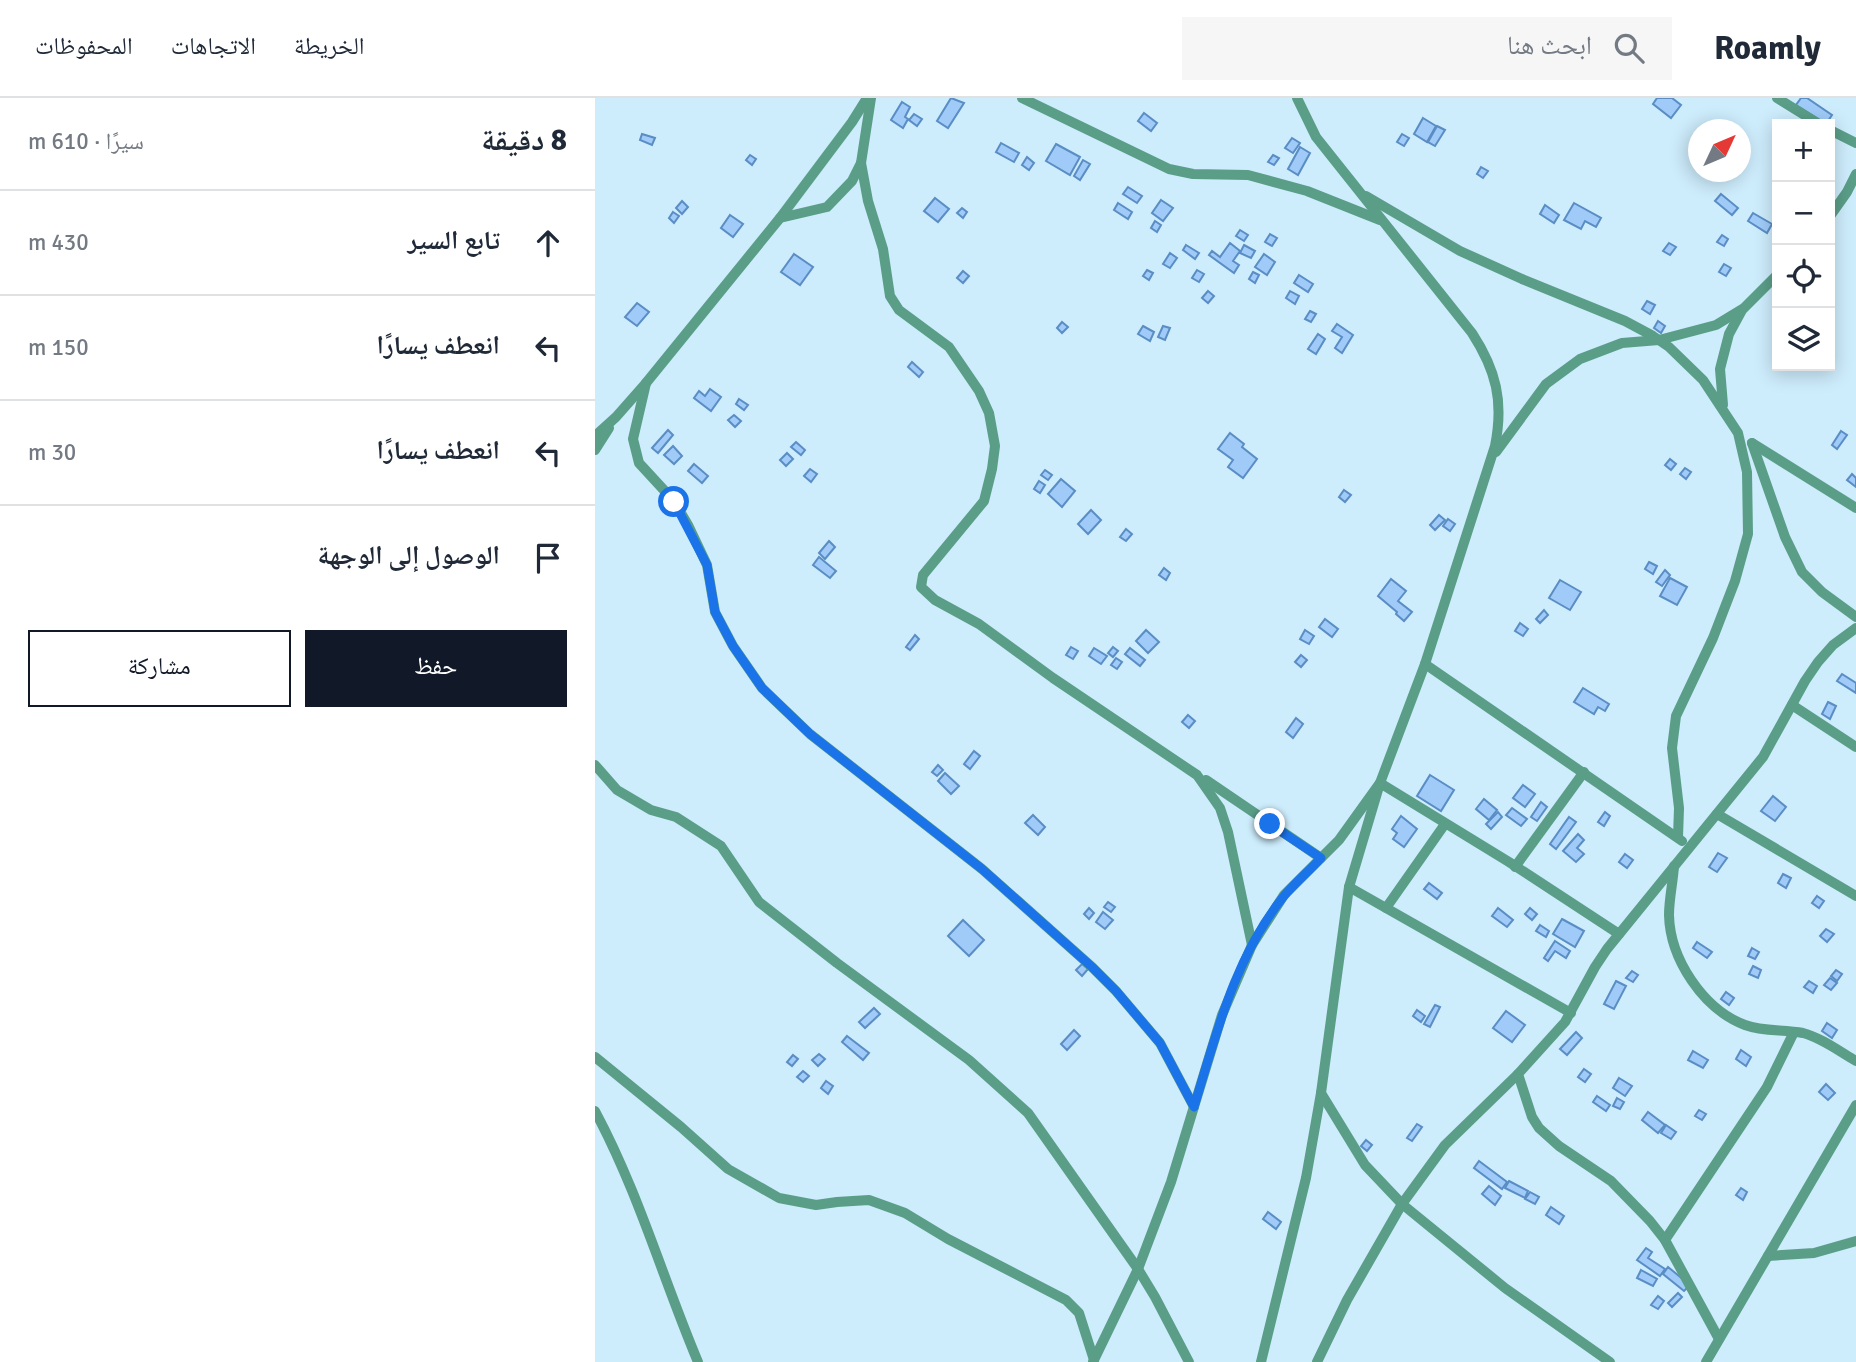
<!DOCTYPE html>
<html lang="ar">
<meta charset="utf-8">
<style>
body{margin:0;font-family:Signika,"Noto Naskh Arabic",sans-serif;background:#f6f6f7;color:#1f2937;direction:rtl}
.controls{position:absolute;right:21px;top:21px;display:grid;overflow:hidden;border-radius:0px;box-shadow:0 4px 18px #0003}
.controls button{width:63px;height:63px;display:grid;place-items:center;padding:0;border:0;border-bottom:2px solid #e0e1e3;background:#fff;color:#1f2937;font:35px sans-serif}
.compass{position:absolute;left:1093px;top:21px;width:63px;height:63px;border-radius:50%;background:#fff;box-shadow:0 4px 18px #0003;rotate:46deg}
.stop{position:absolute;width:21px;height:21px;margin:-16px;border:5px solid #1a73e8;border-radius:50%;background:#fff}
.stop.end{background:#1a73e8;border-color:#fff;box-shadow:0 2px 7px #0008}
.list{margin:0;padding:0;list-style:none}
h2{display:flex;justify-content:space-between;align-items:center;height:91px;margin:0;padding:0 28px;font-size:30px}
h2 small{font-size:23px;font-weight:400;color:#747a83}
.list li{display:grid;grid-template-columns:46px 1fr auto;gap:21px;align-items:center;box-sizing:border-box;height:105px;padding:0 28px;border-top:2px solid #e0e1e3}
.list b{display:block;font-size:26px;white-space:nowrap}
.list em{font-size:23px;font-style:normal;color:#747a83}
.actions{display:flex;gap:14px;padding:21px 28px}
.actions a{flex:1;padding:16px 0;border:2px solid #111827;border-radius:0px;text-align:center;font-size:24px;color:#111827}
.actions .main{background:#111827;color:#fff}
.icon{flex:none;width:38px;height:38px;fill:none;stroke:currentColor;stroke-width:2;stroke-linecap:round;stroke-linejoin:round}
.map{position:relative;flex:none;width:1261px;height:1264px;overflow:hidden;direction:ltr}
header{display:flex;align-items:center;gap:42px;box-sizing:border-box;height:98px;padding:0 35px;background:#fff;border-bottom:2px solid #e0e1e3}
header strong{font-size:33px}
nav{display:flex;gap:38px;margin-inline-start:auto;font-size:24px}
.search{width:490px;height:63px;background:#f6f6f7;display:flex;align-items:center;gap:18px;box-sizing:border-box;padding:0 24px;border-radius:0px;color:#747a83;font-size:26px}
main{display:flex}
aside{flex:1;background:#fff}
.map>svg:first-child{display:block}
.building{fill:#a0cbf9;stroke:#598dc4;stroke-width:2}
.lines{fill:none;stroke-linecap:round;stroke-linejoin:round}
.minor{stroke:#5a9e88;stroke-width:10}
.route{stroke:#1a73e8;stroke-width:9}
</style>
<header>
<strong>Roamly</strong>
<div class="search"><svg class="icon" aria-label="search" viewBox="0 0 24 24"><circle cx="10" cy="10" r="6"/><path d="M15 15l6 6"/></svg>ابحث هنا</div>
<nav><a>الخريطة</a><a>الاتجاهات</a><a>المحفوظات</a></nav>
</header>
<main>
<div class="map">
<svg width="1261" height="1264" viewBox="0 0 1261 1264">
<rect width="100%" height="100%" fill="#cdecfc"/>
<g class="building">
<polygon points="356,0 369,5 353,30 342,23"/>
<polygon points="1062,0 1077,0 1086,7 1076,20 1058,6"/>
<polygon points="1206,0 1212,0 1237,17 1231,26 1201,7"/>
<polygon points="307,4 315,9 310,19 313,21 308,30 296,22"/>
<polygon points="549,15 562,25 556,33 543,23"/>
<polygon points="319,16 327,21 322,28 314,22"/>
<polygon points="828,20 841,28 832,44 819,36"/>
<polygon points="842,28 850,32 840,48 833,44"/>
<polygon points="47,36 60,40 57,47 45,42"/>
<polygon points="807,36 814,40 809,48 802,44"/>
<polygon points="697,40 705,45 698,55 690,50"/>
<polygon points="406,45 424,55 419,64 401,54"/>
<polygon points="461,46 485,59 475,77 451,63"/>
<polygon points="705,49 715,55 703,77 693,71"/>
<polygon points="155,57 161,61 157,67 151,62"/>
<polygon points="678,57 684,60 679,67 673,64"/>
<polygon points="432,59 439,65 434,72 427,67"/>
<polygon points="488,62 495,66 485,82 479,78"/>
<polygon points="886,69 893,73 888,80 882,76"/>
<polygon points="533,89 547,98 542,105 528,96"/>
<polygon points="1126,96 1143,110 1137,117 1120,103"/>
<polygon points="340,100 354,111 343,124 329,113"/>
<polygon points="566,102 578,110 568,123 557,115"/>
<polygon points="87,103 93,109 87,116 81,110"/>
<polygon points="523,105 537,114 533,121 519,112"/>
<polygon points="979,105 1006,120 1001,129 990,123 986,131 969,122"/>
<polygon points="950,107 964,117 959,125 945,116"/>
<polygon points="367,110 372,114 368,120 362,115"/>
<polygon points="78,114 84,118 79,125 74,120"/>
<polygon points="1158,115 1177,126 1172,135 1153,123"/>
<polygon points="135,117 148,126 138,139 126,130"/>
<polygon points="560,123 566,127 562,134 556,130"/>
<polygon points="645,132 653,137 649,143 641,138"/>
<polygon points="675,136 682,140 677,148 670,144"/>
<polygon points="1127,137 1133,141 1129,148 1122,144"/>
<polygon points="635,145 645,153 638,163 644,167 639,175 614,157 617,153 625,159"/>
<polygon points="1074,145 1081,149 1075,157 1068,153"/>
<polygon points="591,147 604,155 600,161 588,152"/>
<polygon points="649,147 660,153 656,160 645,155"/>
<polygon points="575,155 582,160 575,170 568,166"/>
<polygon points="199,156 218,169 205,187 186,174"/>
<polygon points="669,156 680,164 672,177 660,169"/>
<polygon points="1129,166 1136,170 1131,178 1124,174"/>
<polygon points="552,172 558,175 554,182 548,178"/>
<polygon points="602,172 609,176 604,184 597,180"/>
<polygon points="368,173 374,178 368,185 362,180"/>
<polygon points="658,174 664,177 660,185 654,181"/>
<polygon points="704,177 718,186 713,194 699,185"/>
<polygon points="613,193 619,198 613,205 607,200"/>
<polygon points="695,193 704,198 700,206 691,200"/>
<polygon points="1052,203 1060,207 1055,216 1047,211"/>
<polygon points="42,205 54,214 42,228 30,219"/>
<polygon points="715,213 721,216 716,224 710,221"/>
<polygon points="1063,223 1070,228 1066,235 1059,230"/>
<polygon points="467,224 473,229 467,235 462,230"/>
<polygon points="742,226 758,237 747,255 740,250 747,239 737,233"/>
<polygon points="548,228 559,234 555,243 543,236"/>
<polygon points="568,228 575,230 570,242 563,239"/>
<polygon points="723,236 730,241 721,256 713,251"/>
<polygon points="317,264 328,274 324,279 313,269"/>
<polygon points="115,291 126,299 116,313 99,300 104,293 110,298"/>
<polygon points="144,301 153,307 149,312 141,306"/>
<polygon points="139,317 146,323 140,329 133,322"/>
<polygon points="73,332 78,337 63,355 57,350"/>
<polygon points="1246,333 1252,337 1242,351 1237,347"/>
<polygon points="635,335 649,346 647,349 662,361 648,380 633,369 638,362 623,351"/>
<polygon points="201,344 210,352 206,357 196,349"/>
<polygon points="78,348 87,358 79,366 69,357"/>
<polygon points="192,355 198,361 191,368 185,362"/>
<polygon points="1075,361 1081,366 1076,372 1070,367"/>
<polygon points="99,366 113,378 107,385 93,373"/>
<polygon points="1090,370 1096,374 1091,381 1085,376"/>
<polygon points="215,371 222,376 216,384 209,378"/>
<polygon points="450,372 457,377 453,382 446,377"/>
<polygon points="1257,376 1261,380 1261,389 1252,382"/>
<polygon points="466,381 480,393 467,409 453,396"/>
<polygon points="444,383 450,387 445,395 439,391"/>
<polygon points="749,392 756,397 750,404 744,399"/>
<polygon points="496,412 506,422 493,436 483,426"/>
<polygon points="844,417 850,422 840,432 835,427"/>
<polygon points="853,421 860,426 855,433 848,428"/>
<polygon points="531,431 537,436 531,443 525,439"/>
<polygon points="234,443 240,449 230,461 224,455"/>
<polygon points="224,459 241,473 235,480 218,467"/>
<polygon points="1054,464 1062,468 1058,476 1050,471"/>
<polygon points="569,470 575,475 571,482 564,477"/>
<polygon points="1070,472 1075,477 1067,488 1061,484"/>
<polygon points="1075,480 1092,489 1082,507 1065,498"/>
<polygon points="796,481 811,493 803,503 817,514 809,523 801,516 802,514 783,498"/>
<polygon points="965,482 986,494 975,512 954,500"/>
<polygon points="949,512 953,517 945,525 941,521"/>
<polygon points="730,521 743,531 737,539 724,529"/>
<polygon points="925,525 933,531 928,538 920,533"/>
<polygon points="551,532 564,544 553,555 541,543"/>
<polygon points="710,532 719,538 714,546 705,541"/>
<polygon points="320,537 324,541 315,552 311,549"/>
<polygon points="476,549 483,553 478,561 471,557"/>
<polygon points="518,549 523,553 518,559 513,555"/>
<polygon points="499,550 512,558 506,566 494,558"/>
<polygon points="535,550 550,562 545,568 530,556"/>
<polygon points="706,557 712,562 706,569 700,564"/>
<polygon points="521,560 527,564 522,571 516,567"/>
<polygon points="1247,576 1261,585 1261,595 1242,583"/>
<polygon points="988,590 1014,606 1010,613 1003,609 999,616 979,604"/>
<polygon points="1233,604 1241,608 1235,621 1227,616"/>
<polygon points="593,617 600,623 594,630 587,624"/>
<polygon points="701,620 708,626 698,640 691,634"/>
<polygon points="379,653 385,658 375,671 369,666"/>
<polygon points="343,667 348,672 342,678 337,674"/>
<polygon points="350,675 364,688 356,696 343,683"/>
<polygon points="835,677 859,692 846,713 822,698"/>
<polygon points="928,687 940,696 930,709 918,700"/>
<polygon points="1178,698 1191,709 1180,723 1166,713"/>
<polygon points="889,701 902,712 894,722 881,711"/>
<polygon points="946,704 952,709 942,723 936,719"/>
<polygon points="917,710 932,721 926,728 911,717"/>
<polygon points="903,714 907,719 896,731 891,726"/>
<polygon points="1010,714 1015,718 1009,728 1003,724"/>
<polygon points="438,717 450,729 443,737 430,725"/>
<polygon points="806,718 822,731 809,749 798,741 802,735 797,731"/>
<polygon points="974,719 981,724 961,751 955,746"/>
<polygon points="983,736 989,742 982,750 989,756 981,764 968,753"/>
<polygon points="1123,755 1132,760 1122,774 1114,769"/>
<polygon points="1030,756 1038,762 1032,770 1024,764"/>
<polygon points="1188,776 1196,780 1191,790 1183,785"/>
<polygon points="834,785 847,795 842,801 829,791"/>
<polygon points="1222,798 1229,803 1224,810 1217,805"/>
<polygon points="513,804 520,809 516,814 509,809"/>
<polygon points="494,810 499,815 494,821 489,816"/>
<polygon points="903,810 918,822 912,829 897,818"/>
<polygon points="935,810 942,816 937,822 930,816"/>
<polygon points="508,814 518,822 510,831 501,824"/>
<polygon points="967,821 989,833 980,849 958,836"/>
<polygon points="368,822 389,842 374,858 353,838"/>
<polygon points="945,827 954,833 951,839 941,833"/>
<polygon points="1231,831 1239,836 1232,844 1225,838"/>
<polygon points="960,843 975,853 971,860 960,853 953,863 949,860"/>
<polygon points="1102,844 1117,854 1112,860 1098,850"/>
<polygon points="1157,850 1164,854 1160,861 1153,858"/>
<polygon points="487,866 493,871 487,878 481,872"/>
<polygon points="1158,868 1166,872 1163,880 1154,876"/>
<polygon points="1241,872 1247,876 1242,883 1236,878"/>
<polygon points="1037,873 1043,877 1038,884 1031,880"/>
<polygon points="1235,880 1242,885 1236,892 1229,887"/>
<polygon points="1021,883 1031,888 1019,911 1009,906"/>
<polygon points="1214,883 1222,888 1218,895 1209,889"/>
<polygon points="1131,894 1139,900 1134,907 1126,901"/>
<polygon points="840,907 845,909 835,929 829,926"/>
<polygon points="279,910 285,916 270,930 264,924"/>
<polygon points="822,912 830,918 826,924 818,918"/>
<polygon points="911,913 930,927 917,944 898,930"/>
<polygon points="1232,925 1242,932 1237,940 1227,933"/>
<polygon points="479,932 485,938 472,952 466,946"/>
<polygon points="981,934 987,940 972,957 965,951"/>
<polygon points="252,938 274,955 268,962 247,944"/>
<polygon points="1146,952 1156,959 1151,968 1141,961"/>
<polygon points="1098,953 1113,962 1108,970 1093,962"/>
<polygon points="224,956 230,961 223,968 217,962"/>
<polygon points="198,957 203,961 197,968 192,964"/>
<polygon points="989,971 996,976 990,984 983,979"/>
<polygon points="208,973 214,978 208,984 202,979"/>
<polygon points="1024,980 1037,988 1030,998 1018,990"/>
<polygon points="231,983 238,988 233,996 226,990"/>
<polygon points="1231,986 1240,995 1233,1002 1224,994"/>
<polygon points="1002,998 1015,1007 1011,1013 998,1004"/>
<polygon points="1022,1000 1029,1004 1025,1011 1018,1008"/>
<polygon points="1104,1012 1111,1016 1107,1022 1100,1018"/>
<polygon points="1053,1014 1070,1027 1063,1035 1047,1022"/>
<polygon points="822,1026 827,1029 817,1043 812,1040"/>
<polygon points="1071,1027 1081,1034 1076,1041 1066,1035"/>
<polygon points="771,1042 777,1047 772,1053 766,1048"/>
<polygon points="884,1063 912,1084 907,1091 879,1070"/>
<polygon points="914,1083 933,1093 930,1100 910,1090"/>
<polygon points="894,1088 906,1098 900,1107 887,1096"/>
<polygon points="1146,1090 1152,1094 1148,1102 1141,1097"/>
<polygon points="935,1094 944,1099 940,1106 930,1101"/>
<polygon points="956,1109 969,1118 964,1126 951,1117"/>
<polygon points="673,1114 686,1124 681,1131 668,1121"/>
<polygon points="1051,1150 1057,1154 1053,1160 1070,1171 1065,1178 1042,1162"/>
<polygon points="1073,1169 1095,1187 1089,1193 1068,1176"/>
<polygon points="1046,1172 1062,1181 1058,1188 1042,1180"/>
<polygon points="1083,1195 1087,1199 1077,1209 1073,1205"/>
<polygon points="1063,1198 1069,1203 1063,1211 1056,1207"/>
</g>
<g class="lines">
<g class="minor">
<polyline points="427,0 574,71 598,76 653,77 712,93 785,122"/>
<polyline points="1182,0 1224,26"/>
<polyline points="1235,32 1261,45"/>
<polyline points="266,65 273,103 288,151 295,198 304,212 354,249 384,293 394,315 400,348 397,371 389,403 328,477 326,489 340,502 384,526 458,580 602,677 625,710 633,734 657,847"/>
<polyline points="771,98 865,153 927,181 1030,223 1058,238 1074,249 1108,282 1143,335 1152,374 1153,436 1140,483 1118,540 1081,618 1077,650 1084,710 1083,739"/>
<polyline points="1235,118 1252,94 1261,76"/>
<polyline points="185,120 257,24 272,0"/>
<polyline points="51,285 38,341 44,365 79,403 93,427 112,467 120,514 138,548 167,590 215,636 387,771 497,869 521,893 565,945 599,1009"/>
<polyline points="1128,307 1125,271 1134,236 1147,212"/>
<polyline points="0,338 21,319 51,285 185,120 232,109 257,83 266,65 276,0"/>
<polyline points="1157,345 1190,439 1207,474 1227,494 1261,519"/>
<polyline points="1157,345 1261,410"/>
<polyline points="0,352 14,330"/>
<polyline points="901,354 951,286 985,261 1027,245 1064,242 1121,227 1149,210 1182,177"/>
<polyline points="830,566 1087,743"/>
<polyline points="1197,607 1261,649"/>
<polyline points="0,667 22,692 56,712 81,719 126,748 164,804 242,865 374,962 433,1015 543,1171 560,1199 594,1264"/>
<polyline points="611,682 726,760"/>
<polyline points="1122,716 1261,798"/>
<path d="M1079 768C1078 784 1074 801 1074 817 1075 861 1108 911 1150 927 1169 934 1189 931 1208 935 1227 940 1245 954 1261 963"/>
<polyline points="920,769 989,674"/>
<polyline points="754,789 976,915"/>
<polyline points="791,810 850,726"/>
<polyline points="0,959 86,1029 133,1071 184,1100 221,1107 242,1104 274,1102 310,1115 353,1141 471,1202 484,1215 499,1262"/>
<polyline points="923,976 937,1019 944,1030 964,1048 1016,1083 1055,1123 1070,1142 1124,1241"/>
<polyline points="726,995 770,1067 807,1106 910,1190 1015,1264"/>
<path d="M0 1013C43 1093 68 1181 103 1264"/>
<polyline points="1070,1142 1172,989 1199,934"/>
<polyline points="1173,1158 1219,1155 1261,1143"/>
<polyline points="498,1264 543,1171 576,1084 627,917 657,847 689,797 744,742 785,685 914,764 1024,836"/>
<path d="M666 1264 711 1080 726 995 754 789 785 685 830 566 900 348C909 303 901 272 877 235L721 39 702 0"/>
<polyline points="722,1264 752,1202 807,1106 850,1047 923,976 970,924 1000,869 1012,851 1168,659 1210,583 1223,564 1238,547 1261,530"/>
<polyline points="1111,1264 1261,1007"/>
</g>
</g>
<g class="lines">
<path class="route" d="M79 404 112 467 120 514 138 548 167 590 215 636 387 771 497 869 521 893 565 945 599 1009C621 937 640 858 689 798 700 785 714 773 726 760L675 726"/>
</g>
</svg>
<div class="controls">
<button>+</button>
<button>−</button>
<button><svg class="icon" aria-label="locate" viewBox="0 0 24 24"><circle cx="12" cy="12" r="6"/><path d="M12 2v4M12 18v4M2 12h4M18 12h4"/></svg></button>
<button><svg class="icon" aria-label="layers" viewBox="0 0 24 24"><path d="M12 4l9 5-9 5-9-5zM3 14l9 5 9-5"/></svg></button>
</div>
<svg class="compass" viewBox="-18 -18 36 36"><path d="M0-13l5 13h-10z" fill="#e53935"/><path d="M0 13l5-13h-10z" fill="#747a83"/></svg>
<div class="stop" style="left:79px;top:404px"></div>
<div class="stop end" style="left:675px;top:726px"></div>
</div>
<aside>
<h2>8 دقيقة<small>سيرًا · 610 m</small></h2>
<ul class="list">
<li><svg class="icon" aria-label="ahead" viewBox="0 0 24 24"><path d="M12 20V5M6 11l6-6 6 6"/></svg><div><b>تابع السير</b></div><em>430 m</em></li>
<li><svg class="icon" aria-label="left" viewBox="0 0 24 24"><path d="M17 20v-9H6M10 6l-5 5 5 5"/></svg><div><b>انعطف يسارًا</b></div><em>150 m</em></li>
<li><svg class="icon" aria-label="left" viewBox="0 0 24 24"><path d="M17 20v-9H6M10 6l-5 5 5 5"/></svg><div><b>انعطف يسارًا</b></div><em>30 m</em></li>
<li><svg class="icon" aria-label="arrive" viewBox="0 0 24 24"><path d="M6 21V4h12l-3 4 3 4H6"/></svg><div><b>الوصول إلى الوجهة</b></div></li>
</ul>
<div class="actions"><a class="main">حفظ</a><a>مشاركة</a></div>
</aside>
</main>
